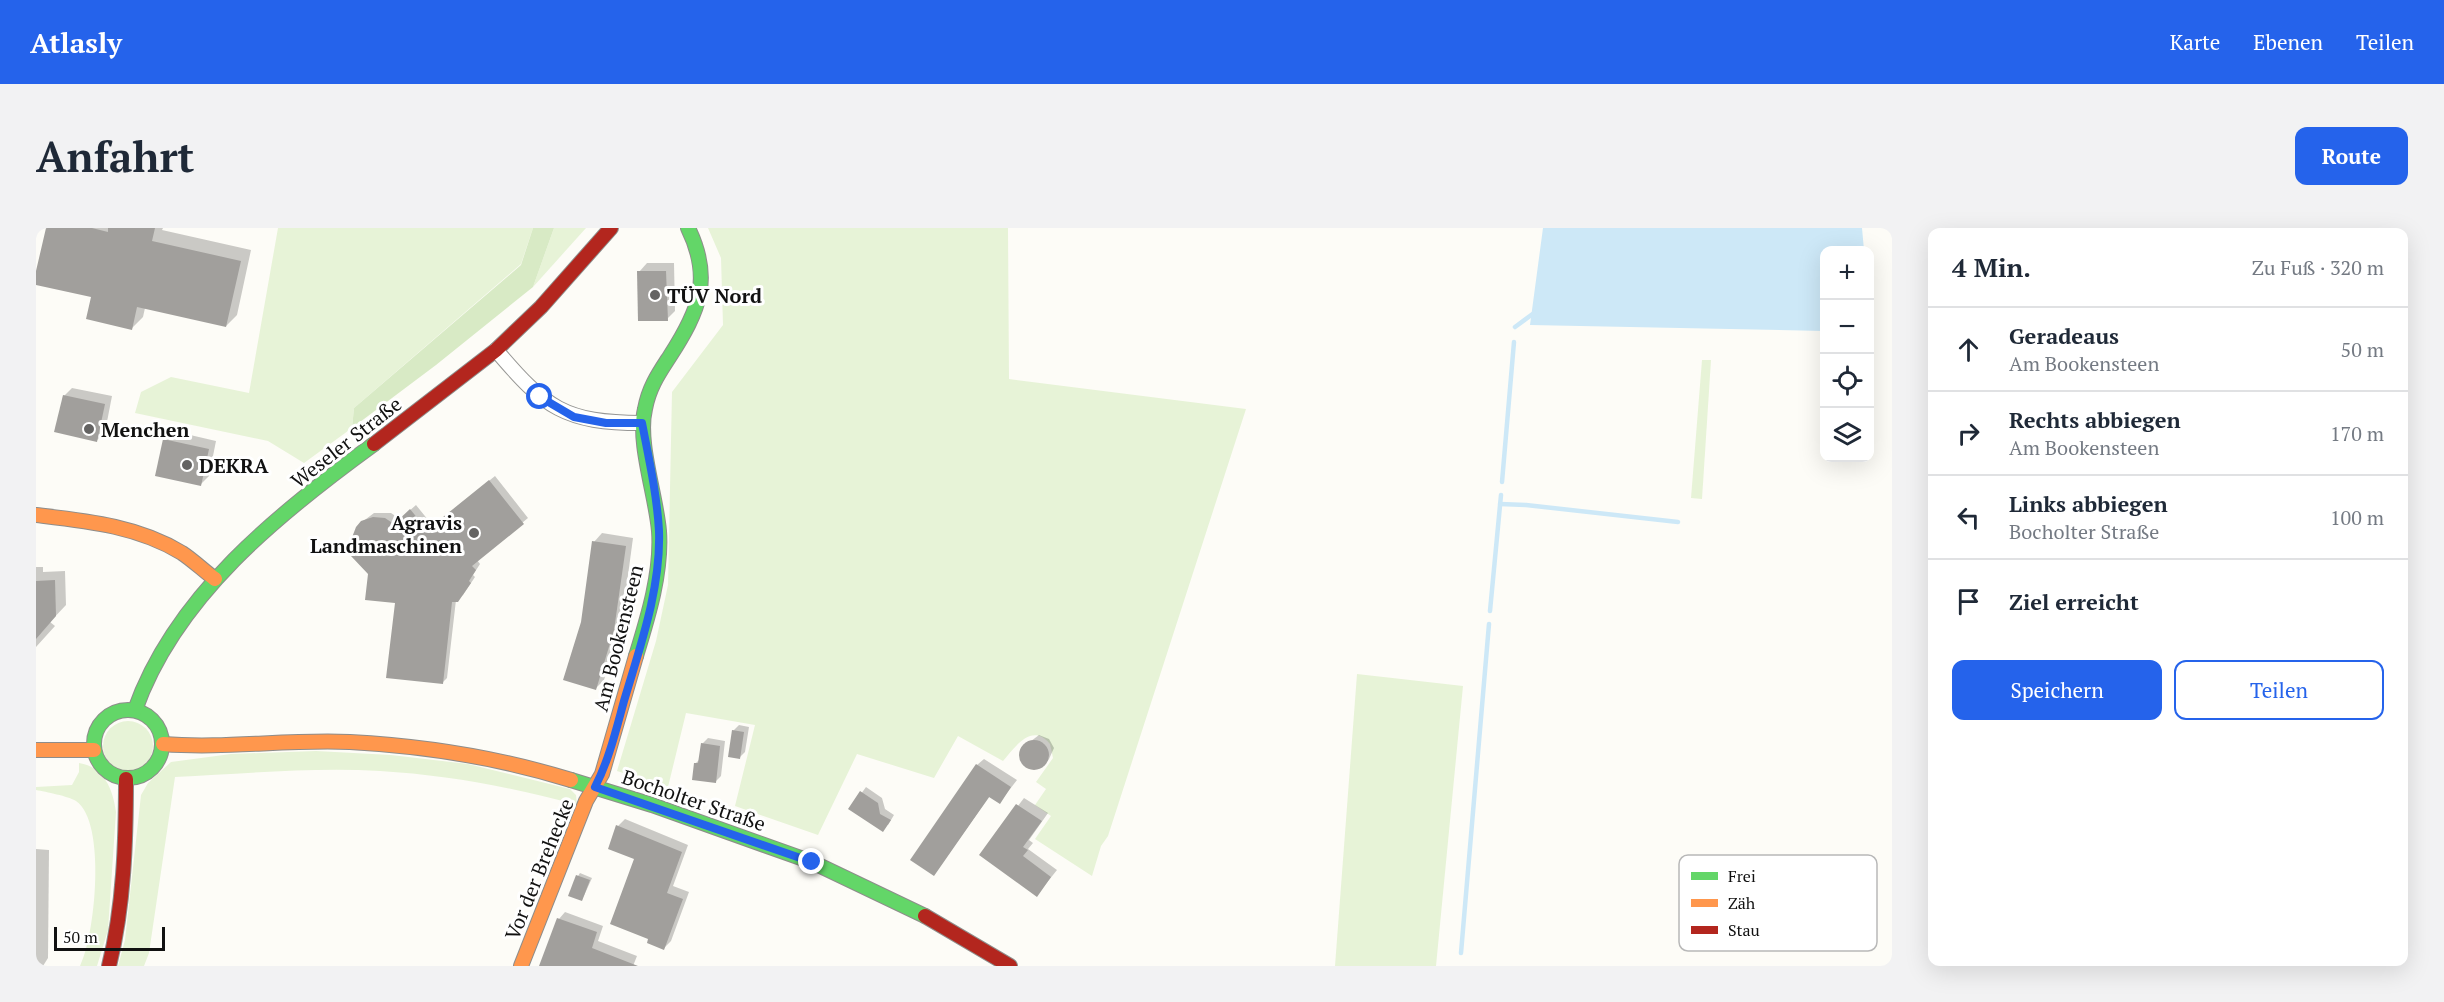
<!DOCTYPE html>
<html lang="de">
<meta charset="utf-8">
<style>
body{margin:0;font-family:"PT Serif",serif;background:#f2f2f3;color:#1f2937}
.controls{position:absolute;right:18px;top:18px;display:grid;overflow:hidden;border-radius:12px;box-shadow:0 6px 24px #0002}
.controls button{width:54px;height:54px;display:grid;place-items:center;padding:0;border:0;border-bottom:2px solid #e0e1e3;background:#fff;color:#1f2937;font:30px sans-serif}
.scale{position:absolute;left:18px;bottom:15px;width:111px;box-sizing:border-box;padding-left:6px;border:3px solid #111;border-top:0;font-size:16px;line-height:21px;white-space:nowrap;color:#111;-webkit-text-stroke:4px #fff;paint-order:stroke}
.stop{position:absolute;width:18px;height:18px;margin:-14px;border:4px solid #2563eb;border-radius:50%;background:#fff}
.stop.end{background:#2563eb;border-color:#fff;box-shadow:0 2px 6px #0008}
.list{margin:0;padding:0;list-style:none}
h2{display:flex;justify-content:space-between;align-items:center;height:78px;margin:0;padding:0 24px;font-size:26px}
h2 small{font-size:20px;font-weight:400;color:#747a83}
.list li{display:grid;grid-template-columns:39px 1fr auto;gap:18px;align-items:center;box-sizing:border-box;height:84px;padding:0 24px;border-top:2px solid #e0e1e3}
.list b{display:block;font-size:22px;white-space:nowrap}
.list p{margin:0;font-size:20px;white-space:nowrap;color:#747a83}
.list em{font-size:20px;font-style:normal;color:#747a83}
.actions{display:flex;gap:12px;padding:18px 24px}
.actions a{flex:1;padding:14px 0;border:2px solid #2563eb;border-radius:12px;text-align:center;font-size:21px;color:#2563eb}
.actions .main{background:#2563eb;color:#fff}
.icon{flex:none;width:33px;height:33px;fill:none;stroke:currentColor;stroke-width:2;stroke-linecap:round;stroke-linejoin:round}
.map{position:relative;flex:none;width:1856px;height:738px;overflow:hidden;border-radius:12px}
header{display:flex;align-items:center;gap:36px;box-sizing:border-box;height:84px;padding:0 30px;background:#2563eb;color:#fff}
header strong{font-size:28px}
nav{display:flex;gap:33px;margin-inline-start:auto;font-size:21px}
.intro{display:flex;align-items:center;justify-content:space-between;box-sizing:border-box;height:144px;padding:0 36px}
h1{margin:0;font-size:42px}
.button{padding:15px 27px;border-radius:12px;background:#2563eb;color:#fff;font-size:21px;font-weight:700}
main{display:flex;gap:36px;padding:0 36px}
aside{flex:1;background:#fff;border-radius:12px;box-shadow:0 6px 24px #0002}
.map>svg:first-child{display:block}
.green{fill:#e7f3d7}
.forest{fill:#d8eac5}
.water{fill:#cde8f7}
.shadow{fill:#0003}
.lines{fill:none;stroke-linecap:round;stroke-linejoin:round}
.stream{stroke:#cde8f7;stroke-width:4.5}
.building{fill:#a19f9c}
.street-casing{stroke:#979795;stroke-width:16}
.fast-casing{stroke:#8e8d8b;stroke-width:16}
.slow-casing{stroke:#8e8d8b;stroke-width:16}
.jam-casing{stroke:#8e8d8b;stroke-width:16}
.street{stroke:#fffffe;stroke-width:14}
.fast{stroke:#63d668;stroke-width:14}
.slow{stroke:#ff974d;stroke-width:14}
.jam{stroke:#b3261e;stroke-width:14}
.route{stroke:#2563eb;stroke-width:8}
.poi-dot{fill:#646362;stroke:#fff;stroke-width:2}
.labels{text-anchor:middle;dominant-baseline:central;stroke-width:6;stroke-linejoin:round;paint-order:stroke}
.poi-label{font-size:20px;font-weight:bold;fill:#111;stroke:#fff;text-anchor:start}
.street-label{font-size:20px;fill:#111;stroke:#fff}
.key{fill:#fff;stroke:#b8b8b8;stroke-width:1.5}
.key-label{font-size:16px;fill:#111}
</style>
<header>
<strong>Atlasly</strong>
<nav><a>Karte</a><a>Ebenen</a><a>Teilen</a></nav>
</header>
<div class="intro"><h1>Anfahrt</h1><a class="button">Route</a></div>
<main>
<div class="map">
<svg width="1856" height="738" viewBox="0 0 1856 738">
<rect width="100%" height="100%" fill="#fdfcf7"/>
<g class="green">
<polygon points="242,0 497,0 485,36 318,180 316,200 268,235 232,213 99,185 105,164 135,149 213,165"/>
<polygon points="518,0 550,0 497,59"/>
<path d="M672 0H972L973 151 1210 181 1072 608 1065 618 1056 648 999 611 1015 588 999 577 1010 561 1000 554 1017 530 1014 516C996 494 979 519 967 533L922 508 898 550 821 526 782 607 699 578 719 497 650 485 632 559 581 543 620 413 632 357 636 164 687 97 685 30Z"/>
<polygon points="1666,132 1675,132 1666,271 1655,270"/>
<polygon points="1321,446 1427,458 1400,738 1299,738"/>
<circle cx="92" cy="518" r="25"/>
<path d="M280 523 355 527 432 536 534 561 540 567 541 577C476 559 411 547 344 543 276 539 207 546 139 549L113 725 108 738H82L89 712 105 567 112 555 135 534 195 526Z"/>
<path d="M43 535C68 539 77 561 80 584L72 702 61 738H44C59 709 71 594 40 573 32 568 10 564 0 562V559L36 557 43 544Z"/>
</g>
<polygon class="forest" points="497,0 518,0 497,59 400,137 316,200 318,180 485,37"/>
<polygon class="water" points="1507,0 1826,0 1828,22 1788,22 1788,103 1494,97"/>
<g class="shadow">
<polygon points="11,0 127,0 126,2 215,22 201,87 190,98 109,80 107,89 96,100 57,68 0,56"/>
<polygon points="611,35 638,35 639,83 631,91 603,44"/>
<polygon points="36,160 76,168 69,204 61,212 28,168"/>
<polygon points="137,203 180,213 173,248 164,257 129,212"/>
<polygon points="459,248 492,290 441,332 444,336 437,347 439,349 427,367 420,372 411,450 406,455 361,374 319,326 326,294 338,285 355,285 364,291 380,277 397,298"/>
<polygon points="566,305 597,310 586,392 568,452 559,461 546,394 558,314"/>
<polygon points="0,339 7,339 7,344 29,343 30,377 14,394 19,398 0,419"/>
<polygon points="703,497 713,499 709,524 704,529 697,503"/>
<polygon points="1003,507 1013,511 1018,520 1013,531 1007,537 1001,540 991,538 984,528 986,520"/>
<polygon points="672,510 689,513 685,548 679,554 660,535 664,531 666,516"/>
<polygon points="948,531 981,552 964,574 954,568 898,646 941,537"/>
<polygon points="830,559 846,570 849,581 858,587 852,597 814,581"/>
<polygon points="988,570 1012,585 993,612 997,615 992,621 1021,642 1001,667 945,627"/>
<polygon points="589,591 652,617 637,658 653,664 635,713 628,720 614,710 600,631 582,598"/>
<polygon points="0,621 13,622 12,730 7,738 0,738"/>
<polygon points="544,645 556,650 546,672 542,648"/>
<polygon points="529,684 567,698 562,713 601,728 597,738 505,738 523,691"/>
</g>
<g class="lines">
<g class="stream">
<polyline points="1479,99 1498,85"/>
<polyline points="1466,254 1478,114"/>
<polyline points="1464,276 1490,277 1642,294"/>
<polyline points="1454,383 1465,267"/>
<polyline points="1425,725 1453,396"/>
</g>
</g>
<g class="building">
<polygon points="10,0 56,0 72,4 72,0 119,0 116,13 205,33 190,99 101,79 96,102 50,91 55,69 0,57 0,43"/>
<polygon points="601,43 630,43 632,93 602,93"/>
<polygon points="27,167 69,176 61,214 18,204"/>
<polygon points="127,211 173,221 165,258 119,248"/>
<polygon points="453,252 488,296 436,338 440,342 433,353 435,355 422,374 416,374 407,456 350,450 359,375 329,372 332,346 315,328 318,326 315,312 320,299 325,293 337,289 349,290 358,296 374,281 391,302"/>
<polygon points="556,313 590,318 578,402 560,462 527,452 545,394"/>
<polygon points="19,352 20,388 0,411 0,353"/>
<polygon points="696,502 708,504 704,531 692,529"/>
<circle cx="998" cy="527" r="15"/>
<polygon points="665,515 684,518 680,555 656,552 658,535 662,535"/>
<polygon points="940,536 975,559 964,576 953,569 898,648 874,632"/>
<polygon points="824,563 842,575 844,586 855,592 847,604 812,581"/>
<polygon points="980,576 1006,593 987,619 992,622 987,628 1015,649 1001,669 943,627"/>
<polygon points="580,597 646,624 631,665 647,671 628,722 611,715 612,711 574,696 598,631 572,621"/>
<polygon points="540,647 554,652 546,673 532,668"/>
<polygon points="521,690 561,704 556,720 602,738 503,738"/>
</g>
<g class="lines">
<defs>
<path id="street" d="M460 122C509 180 529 195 606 195"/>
<g id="fast">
<path d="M600 428C612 389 626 344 623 303 620 267 601 214 609 181 613 159 623 145 634 128 663 83 677 51 652 0"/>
<circle cx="92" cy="516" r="34"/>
<path d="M99 482C139 368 243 285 338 216"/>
<polyline points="535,552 616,577 776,634 889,688"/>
</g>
<g id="slow">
<path d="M0 287C51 293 102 298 146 325 158 333 168 343 179 351"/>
<path d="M127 516C189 521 252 511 314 514 389 518 464 530 535 552"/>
<polyline points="0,522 58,522"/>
<polyline points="485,738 550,573 566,546 600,428"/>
</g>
<g id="jam">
<polyline points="338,216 460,122 505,79 575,0"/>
<polyline points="889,688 974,738"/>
<path d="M73 738C88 678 90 613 90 551"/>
</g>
</defs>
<use href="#street" class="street-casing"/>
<use href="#fast" class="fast-casing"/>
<use href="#slow" class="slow-casing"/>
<use href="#jam" class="jam-casing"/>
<use href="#street" class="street"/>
<use href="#fast" class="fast"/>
<use href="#slow" class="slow"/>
<use href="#jam" class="jam"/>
</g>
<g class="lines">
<path class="route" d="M504 169 538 189 570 195H606C613 231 621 267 623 303 625 360 604 419 588 473 580 502 573 532 559 559L776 634"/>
</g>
<g class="poi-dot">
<circle cx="619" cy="67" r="6"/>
<circle cx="53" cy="201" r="6"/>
<circle cx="151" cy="237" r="6"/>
<circle cx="438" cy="305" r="6"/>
</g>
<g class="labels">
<g class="poi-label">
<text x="631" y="67">TÜV Nord</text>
<text x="65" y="201">Menchen</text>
<text x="163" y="237">DEKRA</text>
<text x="426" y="294" text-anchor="end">Agravis<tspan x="426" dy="23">Landmaschinen</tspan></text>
</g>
<g class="street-label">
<text transform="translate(310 214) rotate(-38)">Weseler Straße</text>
<text transform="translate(582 410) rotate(-76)">Am Bookensteen</text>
<text transform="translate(658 572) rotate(19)">Bocholter Straße</text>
<text transform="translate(503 641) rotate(-68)">Vor der Brehecke</text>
</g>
</g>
<rect x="1643" y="627" width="198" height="96" rx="9" class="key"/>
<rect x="1655" y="644" width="27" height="8" fill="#63d668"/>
<rect x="1655" y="671" width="27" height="8" fill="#ff974d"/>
<rect x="1655" y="698" width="27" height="8" fill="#b3261e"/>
<g class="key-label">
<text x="1692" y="654">Frei</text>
<text x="1692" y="681">Zäh</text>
<text x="1692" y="708">Stau</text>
</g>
</svg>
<div class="controls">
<button>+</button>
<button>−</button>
<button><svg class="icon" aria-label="locate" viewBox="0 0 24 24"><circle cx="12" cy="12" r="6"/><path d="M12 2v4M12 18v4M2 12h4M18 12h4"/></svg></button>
<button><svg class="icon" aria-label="layers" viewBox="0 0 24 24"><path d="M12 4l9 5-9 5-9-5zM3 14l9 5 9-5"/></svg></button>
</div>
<div class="scale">50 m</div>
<div class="stop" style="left:504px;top:169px"></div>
<div class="stop end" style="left:776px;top:634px"></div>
</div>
<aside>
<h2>4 Min.<small>Zu Fuß · 320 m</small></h2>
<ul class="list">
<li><svg class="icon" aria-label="ahead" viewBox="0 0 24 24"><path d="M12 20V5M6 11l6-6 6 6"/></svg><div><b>Geradeaus</b><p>Am Bookensteen</p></div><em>50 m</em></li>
<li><svg class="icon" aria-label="right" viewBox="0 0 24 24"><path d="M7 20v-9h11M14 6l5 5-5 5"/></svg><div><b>Rechts abbiegen</b><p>Am Bookensteen</p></div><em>170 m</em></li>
<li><svg class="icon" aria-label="left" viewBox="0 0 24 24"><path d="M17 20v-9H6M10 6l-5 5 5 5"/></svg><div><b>Links abbiegen</b><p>Bocholter Straße</p></div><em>100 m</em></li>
<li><svg class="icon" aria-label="arrive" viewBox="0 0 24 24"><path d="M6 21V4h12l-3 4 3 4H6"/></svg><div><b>Ziel erreicht</b></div></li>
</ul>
<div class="actions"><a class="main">Speichern</a><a>Teilen</a></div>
</aside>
</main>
